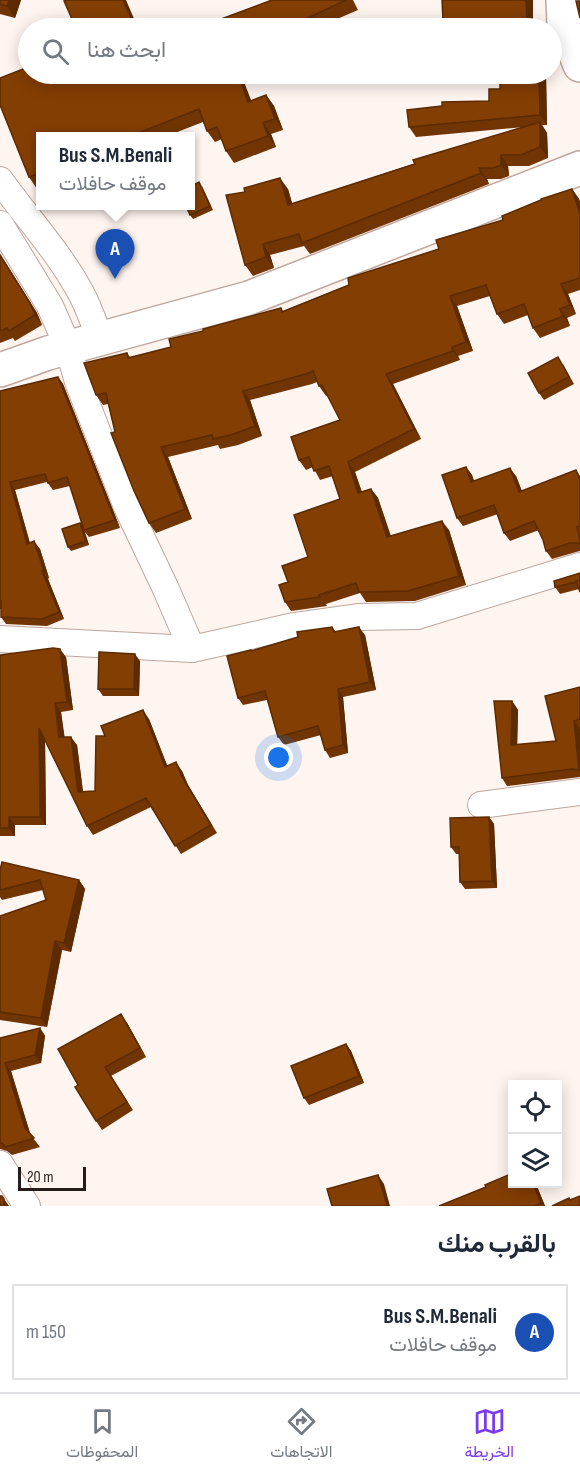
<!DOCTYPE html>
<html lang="ar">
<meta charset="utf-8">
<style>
body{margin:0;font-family:"Sofia Sans Condensed",Vazirmatn,sans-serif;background:#f2f2f3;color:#1f2937;direction:rtl}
.controls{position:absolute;right:18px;bottom:18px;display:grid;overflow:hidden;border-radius:0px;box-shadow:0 3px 15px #0003}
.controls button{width:54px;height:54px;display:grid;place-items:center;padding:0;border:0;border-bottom:2px solid #e0e1e3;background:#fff;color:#1f2937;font:30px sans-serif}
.scale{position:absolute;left:18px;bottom:15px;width:68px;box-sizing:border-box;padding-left:6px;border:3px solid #261d1a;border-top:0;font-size:16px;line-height:21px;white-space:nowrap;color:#261d1a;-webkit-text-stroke:4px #fef4f0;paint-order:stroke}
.you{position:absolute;left:279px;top:758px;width:21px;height:21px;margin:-15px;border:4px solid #fff;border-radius:50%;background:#1a73e8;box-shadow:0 0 0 9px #1a73e833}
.badge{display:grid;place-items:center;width:39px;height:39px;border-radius:50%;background:#7c3aed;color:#fff;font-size:20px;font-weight:700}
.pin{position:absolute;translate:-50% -50px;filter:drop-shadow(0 2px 3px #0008)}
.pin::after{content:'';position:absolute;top:32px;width:21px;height:18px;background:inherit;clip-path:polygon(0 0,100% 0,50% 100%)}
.popup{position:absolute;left:36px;top:132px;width:159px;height:78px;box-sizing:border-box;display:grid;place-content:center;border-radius:0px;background:#fff;filter:drop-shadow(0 2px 4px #0005);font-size:20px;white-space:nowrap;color:#747a83}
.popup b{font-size:22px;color:#1f2937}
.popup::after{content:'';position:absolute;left:50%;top:100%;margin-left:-12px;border:12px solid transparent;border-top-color:#fff}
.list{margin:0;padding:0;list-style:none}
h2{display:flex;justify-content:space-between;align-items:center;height:78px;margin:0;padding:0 24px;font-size:26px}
h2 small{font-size:20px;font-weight:400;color:#747a83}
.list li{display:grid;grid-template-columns:39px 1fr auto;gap:18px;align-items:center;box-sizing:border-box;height:96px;margin:0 12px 12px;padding:0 12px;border:2px solid #e0e1e3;border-radius:0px}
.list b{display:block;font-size:22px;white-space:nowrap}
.list p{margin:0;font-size:20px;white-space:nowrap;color:#747a83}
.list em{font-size:20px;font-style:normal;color:#747a83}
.icon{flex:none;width:33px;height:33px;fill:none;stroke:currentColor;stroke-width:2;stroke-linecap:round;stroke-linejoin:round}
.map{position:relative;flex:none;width:580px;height:1206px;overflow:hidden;direction:ltr}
.search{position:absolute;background:#fff;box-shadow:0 3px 15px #0003;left:18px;right:18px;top:18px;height:66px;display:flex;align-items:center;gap:15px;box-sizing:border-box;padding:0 21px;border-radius:33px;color:#747a83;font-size:22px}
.sheet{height:186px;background:#fff}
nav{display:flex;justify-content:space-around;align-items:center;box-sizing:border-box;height:84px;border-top:2px solid #e0e1e3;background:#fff;font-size:16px;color:#747a83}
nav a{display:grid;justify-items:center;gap:3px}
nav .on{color:#7c3aed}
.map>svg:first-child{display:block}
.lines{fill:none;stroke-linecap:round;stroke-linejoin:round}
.minor-casing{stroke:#bea69e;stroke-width:28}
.secondary-casing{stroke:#bea69e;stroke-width:36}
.minor{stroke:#fff;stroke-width:26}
.secondary{stroke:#fff;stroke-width:33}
.wall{fill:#713503}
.shaded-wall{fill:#5c2b02}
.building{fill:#833e03;stroke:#5c2b02;stroke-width:1.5}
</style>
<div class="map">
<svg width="580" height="1206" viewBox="0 0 580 1206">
<rect width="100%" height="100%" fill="#fef4f0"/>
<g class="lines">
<defs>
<g id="minor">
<path d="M0 180C27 218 60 253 82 295 89 308 94 324 100 338"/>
<polyline points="0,224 50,306 68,347 78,382 127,507 165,587 192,649"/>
<polyline points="0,639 192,649 294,626 358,617 417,616 580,566"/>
<polyline points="481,805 580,792"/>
<polyline points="0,1164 27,1206"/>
</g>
<g id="secondary">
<polyline points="563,0 564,24 580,65"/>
<polyline points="0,370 48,353 249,298 580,168"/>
</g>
</defs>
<use href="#minor" class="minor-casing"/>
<use href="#secondary" class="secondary-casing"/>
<use href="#minor" class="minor"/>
<use href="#secondary" class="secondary"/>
</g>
<g class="wall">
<polygon points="0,0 21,0 15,18 0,14"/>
<polygon points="272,0 353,0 358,10 316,28 197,28"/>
<polygon points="442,0 533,0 533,28 448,28 443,21"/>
<polygon points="303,74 318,74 307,79"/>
<polygon points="500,74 546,74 547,125 542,125 547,133 548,158 529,166 508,166 509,176 501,179 487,179 489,184 310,254 304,246 270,255 274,268 253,276 245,265 288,189 292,204 524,127 416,137 409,127 489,101 500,89"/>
<polygon points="266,95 274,106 283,130 271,134 276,147 234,163 226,151 222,139 215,142 207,131 203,122 167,136 40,136 40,187 37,189 29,177 0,105 251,101"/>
<polygon points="202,186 213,210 193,219 190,215"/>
<polygon points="572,189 579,199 580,202 580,290 568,294 576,314 567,318 570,326 540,338 533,328 528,315 504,324 497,314 490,296 457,306 473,351 458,356 460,360 393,384 421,439 355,472 362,492 371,489 378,498 391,536 449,530 466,585 415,601 366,602 360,593 326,604 327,606 291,611 285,602 288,582 308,557 340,499 333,476 320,480 313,467 306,470 299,460 340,420 328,395 326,396 319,386 317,382 312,384 250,400 262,436 238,445 220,449 218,445 168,457 192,519 156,533 149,523 115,432 108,404 103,405 96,395 127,353 130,357 171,347 203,331 281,308 283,311 439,249"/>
<polygon points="79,206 116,206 116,207 83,210"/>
<polygon points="0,254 37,313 42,325 15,341 13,338 0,343"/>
<polygon points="563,364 574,384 544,400 539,393"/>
<polygon points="58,377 63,384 120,528 89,537 84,531 89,545 71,551 68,547 80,523 82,525 70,486 53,490 47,482 15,490 30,543 40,549 49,578 48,579 64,619 47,626 6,624 1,617 1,609 0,609 0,391"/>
<polygon points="466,467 472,475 474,481 516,476 522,491 576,470 580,476 580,551 576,552 552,559 546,551 543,540 539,530 510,541 504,533 498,514 463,526 457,518"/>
<polygon points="580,573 579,589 560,594 555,587"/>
<polygon points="332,627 336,632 365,635 376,690 343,697 348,753 330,758 325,750 321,735 284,745 278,737 267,700 243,705 238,698 252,651"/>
<polygon points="0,655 66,657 73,710 61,712 64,737 77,745 83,791 95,791 105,736 149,719 167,766 182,771 188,785 217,833 181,854 151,807 93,835 87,826 45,740 46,825 15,825 15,836 0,836"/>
<polygon points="140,661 139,696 103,696 98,689"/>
<polygon points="580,687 580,777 507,786 502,778 512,701 518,710 517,745 556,741"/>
<polygon points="489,817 494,824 497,888 465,889 460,882 459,854 456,854 451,847"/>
<polygon points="0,870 79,880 85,889 71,952 62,950 47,1027 0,1020 0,916 46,900 43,890 2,900 0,897"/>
<polygon points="127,1023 146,1057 111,1076 133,1110 102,1130 96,1121 78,1085"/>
<polygon points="40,1028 45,1036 41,1063 11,1071 30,1134 40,1147 12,1155 7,1151 0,1149 0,1038"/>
<polygon points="346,1044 351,1051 364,1083 309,1105 304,1098"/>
<polygon points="513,1184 536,1184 545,1206 439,1206"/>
</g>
<g class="shaded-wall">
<polygon points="9,0 21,0 15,18 7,6"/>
<polygon points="123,0 126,0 138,28 134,25"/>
<polygon points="526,0 533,0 533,28 529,28 527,24"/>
<polygon points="238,74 241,74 256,113 248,102"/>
<polygon points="539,74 546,74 547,125 540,115"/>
<polygon points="266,95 274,106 283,130 275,119"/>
<polygon points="540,122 547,133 548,158 540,147"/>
<polygon points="263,123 271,134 276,147 268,136"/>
<polygon points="501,155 508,166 509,176 501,165"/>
<polygon points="479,168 487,179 489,184 481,173"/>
<polygon points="280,178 288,189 296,216 288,205"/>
<polygon points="572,189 579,199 580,202 580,214"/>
<polygon points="263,244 270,255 274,268 266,257"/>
<polygon points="0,254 37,313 42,325 35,315"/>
<polygon points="561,284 568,294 576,314 570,305"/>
<polygon points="450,296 457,306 473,351 466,342"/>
<polygon points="560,309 567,318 570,326 563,316"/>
<polygon points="452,347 458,356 460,360 453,351"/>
<polygon points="386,374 393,384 421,439 414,429"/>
<polygon points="58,377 63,384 120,528 115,520"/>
<polygon points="243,391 250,400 262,436 255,426"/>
<polygon points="161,447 168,457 192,519 185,509"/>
<polygon points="348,462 355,472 365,502 358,493"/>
<polygon points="466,467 472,475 477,490 471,482"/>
<polygon points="510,468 516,476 525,500 519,492"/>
<polygon points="10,482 15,490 32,551 27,544"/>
<polygon points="371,489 378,498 394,547 387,537"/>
<polygon points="442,521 449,530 466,585 459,576"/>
<polygon points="80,523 83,526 89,545 86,541"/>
<polygon points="34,541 40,549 49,578 44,571"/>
<polygon points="42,571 48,579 64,619 59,612"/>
<polygon points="359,627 365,635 376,690 370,682"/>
<polygon points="60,649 66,657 73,710 67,702"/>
<polygon points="135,654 140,661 139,696 134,689"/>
<polygon points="338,689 343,697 348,753 343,745"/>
<polygon points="512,701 518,710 517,754 511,745"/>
<polygon points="55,703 61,712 66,746 59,737"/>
<polygon points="143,710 149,719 171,775 165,767"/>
<polygon points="574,721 580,729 580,772 579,770"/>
<polygon points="39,728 45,736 46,825 40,817"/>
<polygon points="71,737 77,745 84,800 78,792"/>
<polygon points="176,762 182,771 188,785 217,833 182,777"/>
<polygon points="9,817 15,825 15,836 9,828"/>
<polygon points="489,817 494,824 497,888 492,881"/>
<polygon points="79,880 85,889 71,952 64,943"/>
<polygon points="55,941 62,950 47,1027 41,1018"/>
<polygon points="121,1014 127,1023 146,1057 140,1048"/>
<polygon points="40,1028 45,1036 41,1063 35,1055"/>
<polygon points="346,1044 351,1051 364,1083 359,1076"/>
<polygon points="5,1063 11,1071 31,1136 25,1128"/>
<polygon points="378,1175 384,1184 390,1206 387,1206"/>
<polygon points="533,1184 536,1184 545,1206 544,1206 541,1203"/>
<polygon points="2,1196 9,1206 4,1206"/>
</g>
<g class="building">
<polygon points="0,0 9,0 7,6 0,4"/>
<polygon points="67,0 123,0 134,25 141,22 144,28 76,28 64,1"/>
<polygon points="272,0 346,0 295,24 298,28 197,28"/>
<polygon points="442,0 526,0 527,24 529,28 454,28 451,21 443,21"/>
<polygon points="576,1 580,1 580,18"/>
<polygon points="28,67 28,74 238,74 248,102 266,95 275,119 263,123 268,136 226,151 217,127 207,131 199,109 131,136 40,136 40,173 29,177 0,105 0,78"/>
<polygon points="500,74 539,74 540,115 409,127 407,110 442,106 442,102 489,101 489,89 500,89"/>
<polygon points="540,122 540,147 521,155 501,155 501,165 493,168 479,168 481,173 302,243 299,234 263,244 266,257 245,265 226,195 245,192 244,188 280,178 288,205 415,164 413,160"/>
<polygon points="199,182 210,206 190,215 186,206 190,206 190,187"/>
<polygon points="572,189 580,214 580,278 561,284 570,305 560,309 563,316 533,328 524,304 497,314 486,285 450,296 466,342 452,347 453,351 386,374 414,429 348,462 358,493 371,489 387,537 442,521 459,576 408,591 359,592 356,583 319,595 320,597 285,602 279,585 288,582 282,566 308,557 294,515 340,499 329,466 314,471 309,457 299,460 291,437 340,420 322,385 319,386 313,371 306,374 243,391 255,426 231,435 213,439 212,435 161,447 185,509 149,523 134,491 111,433 115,432 106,393 96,395 84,363 127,353 128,358 171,347 169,339 203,331 203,329 281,308 282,312 349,285 348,278 439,249 436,240 503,220 502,216 541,200 541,199"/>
<polygon points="0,255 30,303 35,315 9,331 7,328 0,331"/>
<polygon points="558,357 569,377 539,393 528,373"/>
<polygon points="58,377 115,520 84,530 67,477 48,483 45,474 10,482 27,544 34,541 44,571 42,571 59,612 42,619 1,617 1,601 0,602 0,391"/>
<polygon points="466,467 471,482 510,468 519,492 576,470 580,480 580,526 577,527 580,540 580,544 577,543 570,543 546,551 543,540 534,521 504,533 494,505 457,518 442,475"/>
<polygon points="80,523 86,541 68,547 62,529"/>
<polygon points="580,573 580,580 576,582 555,587 554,581"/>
<polygon points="580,580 580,592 576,581"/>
<polygon points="332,627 334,632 359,627 370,682 338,689 343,745 325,750 318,726 278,737 265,691 238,698 227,656 251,650 251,651 298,637 297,632"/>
<polygon points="53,648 60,649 67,702 55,703 59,737 71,737 78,792 95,791 96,736 105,736 101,726 143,710 165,767 176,762 182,777 211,825 175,846 146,798 87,826 39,728 40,817 9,817 9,828 0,828 0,655"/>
<polygon points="99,652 135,654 134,689 98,689"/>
<polygon points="580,687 580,719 574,721 579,770 572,769 502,778 494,701 512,701 511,745 556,741 545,696"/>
<polygon points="489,817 492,881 460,882 459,847 451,847 450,818"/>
<polygon points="2,862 79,880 64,943 55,941 41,1018 0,1012 0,916 46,900 40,880 0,890 0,870"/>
<polygon points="121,1014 140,1048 105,1067 127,1102 96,1121 75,1087 78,1085 58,1049"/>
<polygon points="40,1028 35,1055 5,1063 25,1128 34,1138 6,1147 0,1142 0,1038"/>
<polygon points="346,1044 359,1076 304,1098 291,1066"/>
<polygon points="513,1173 513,1184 533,1184 541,1203 534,1206 439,1206 486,1187 485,1185"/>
<polygon points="378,1175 387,1206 332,1206 327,1189"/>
<polygon points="0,1196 2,1196 4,1199 4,1206 0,1206"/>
<polygon points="580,1196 580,1206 552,1206 569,1198 570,1200"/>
</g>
</svg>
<div class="controls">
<button><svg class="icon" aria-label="locate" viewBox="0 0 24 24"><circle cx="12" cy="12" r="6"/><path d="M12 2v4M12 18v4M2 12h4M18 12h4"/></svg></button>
<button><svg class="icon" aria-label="layers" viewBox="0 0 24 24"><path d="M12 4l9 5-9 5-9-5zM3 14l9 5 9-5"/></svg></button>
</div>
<div class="scale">20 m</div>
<div class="you"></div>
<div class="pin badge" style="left:115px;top:279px;background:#1a4fb4">A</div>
<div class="popup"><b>Bus S.M.Benali</b>موقف حافلات</div>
<div class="search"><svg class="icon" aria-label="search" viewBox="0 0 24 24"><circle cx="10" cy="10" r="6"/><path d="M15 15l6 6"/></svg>ابحث هنا</div>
</div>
<section class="sheet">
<h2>بالقرب منك<small></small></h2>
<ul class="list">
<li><span class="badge" style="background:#1a4fb4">A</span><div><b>Bus S.M.Benali</b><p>موقف حافلات</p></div><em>150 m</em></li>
</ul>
</section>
<nav>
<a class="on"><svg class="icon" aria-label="map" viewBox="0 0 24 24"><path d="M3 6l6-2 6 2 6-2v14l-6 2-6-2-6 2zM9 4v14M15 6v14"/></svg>الخريطة</a>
<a><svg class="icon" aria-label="directions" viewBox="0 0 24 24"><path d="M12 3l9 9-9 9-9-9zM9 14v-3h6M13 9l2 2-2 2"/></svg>الاتجاهات</a>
<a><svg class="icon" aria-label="saved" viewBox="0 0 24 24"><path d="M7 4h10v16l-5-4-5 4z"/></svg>المحفوظات</a>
</nav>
